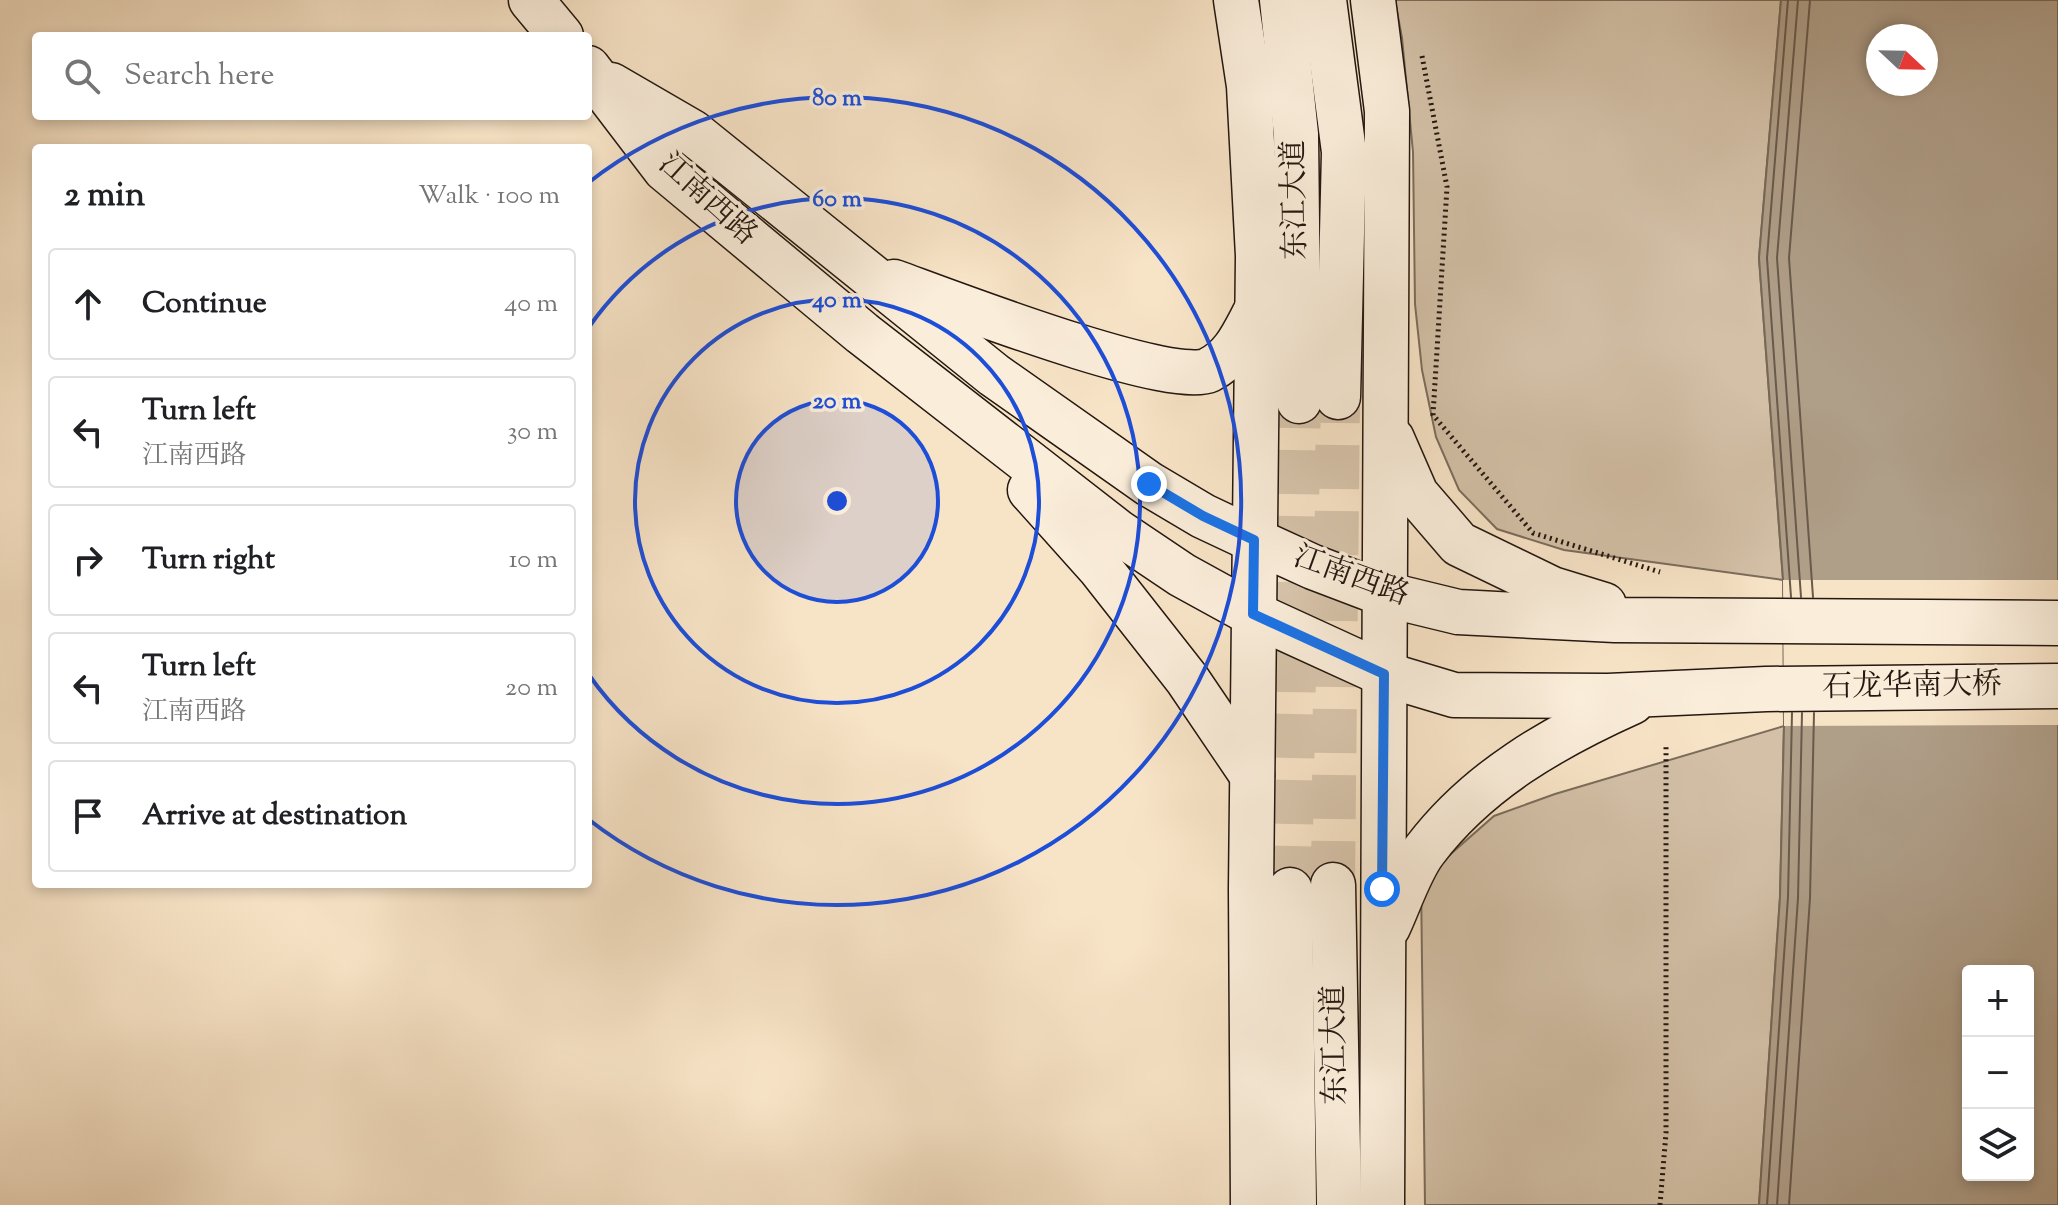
<!DOCTYPE html>
<meta charset="utf-8">
<style>
body{margin:0;font-family:"Sorts Mill Goudy","Noto Serif SC",serif;background:#f6f6f6;color:#202124}
.controls{position:absolute;right:24px;bottom:24px;display:grid;overflow:hidden;border-radius:8px;box-shadow:0 4px 12px #0003}
.controls button{width:72px;height:72px;display:grid;place-items:center;padding:0;border:0;border-bottom:2px solid #e0e0e0;background:#fff;color:#202124;font:40px sans-serif}
.compass{position:absolute;left:1866px;top:24px;width:72px;height:72px;border-radius:50%;background:#fff;box-shadow:0 4px 12px #0003;rotate:112deg}
.stop{position:absolute;width:24px;height:24px;margin:-18px;border:6px solid #1a73e8;border-radius:50%;background:#fff}
.stop.end{background:#1a73e8;border-color:#fff;box-shadow:0 2px 8px #0008}
.list{margin:0;padding:0;list-style:none}
h2{display:flex;justify-content:space-between;align-items:center;height:104px;margin:0;padding:0 32px;font-size:34px}
h2 small{font-size:26px;font-weight:400;color:#757577}
.list li{display:grid;grid-template-columns:52px 1fr auto;gap:24px;align-items:center;box-sizing:border-box;height:112px;margin:0 16px 16px;padding:0 16px;border:2px solid #e0e0e0;border-radius:8px}
.list b{display:block;font-size:30px;white-space:nowrap}
.list p{margin:0;font-size:26px;white-space:nowrap;color:#757577}
.list em{font-size:26px;font-style:normal;color:#757577}
.icon{flex:none;width:44px;height:44px;fill:none;stroke:currentColor;stroke-width:2;stroke-linecap:round;stroke-linejoin:round}
.map{position:relative;flex:none;width:2058px;height:1205px;overflow:hidden}
.search{position:absolute;background:#fff;box-shadow:0 4px 12px #0003;left:32px;top:32px;width:560px;height:88px;display:flex;align-items:center;gap:20px;box-sizing:border-box;padding:0 28px;border-radius:8px;color:#757577;font-size:30px}
.panel{position:absolute;background:#fff;box-shadow:0 4px 12px #0003;left:32px;top:144px;width:560px;height:744px;border-radius:8px}
.map>svg:first-child{display:block}
.green{fill:#d3c0a7;stroke:#7b6c5c;stroke-width:2}
.water{fill:#af9e88;stroke:#776858;stroke-width:2;fill-rule:evenodd}
.pier{fill:#f7e3c6}
.lines{fill:none;stroke-linecap:round;stroke-linejoin:round}
.shore{stroke:#695a4c;stroke-width:2}
.secondary-tunnel{stroke:#d7c4ab;stroke-width:44;stroke-dasharray:44 22;stroke-linecap:butt}
.secondary-casing{stroke:#231710;stroke-width:47}
.path{stroke:#231710;stroke-width:5;stroke-dasharray:2 4;stroke-linecap:butt}
.secondary{stroke:#faedda;stroke-width:44}
.route{stroke:#1a73e8;stroke-width:10}
.ring{fill:none;stroke:#1d4ed8;stroke-width:4}
.labels{text-anchor:middle;dominant-baseline:central;stroke-width:7;stroke-linejoin:round;paint-order:stroke}
.street-label{font-size:30px;fill:#231710;stroke:#faedda}
.centre{fill:#1d4ed8;stroke:#faedda;stroke-width:4}
.ring-label{font-size:24px;text-anchor:middle;font-weight:bold;fill:#1d4ed8;stroke:#faedda;stroke-width:7;stroke-linejoin:round;paint-order:stroke}
</style>
<div class="map">
<svg width="2058" height="1205" viewBox="0 0 2058 1205">
<rect width="100%" height="100%" fill="#f7e3c6"/>
<filter id="stains"><feTurbulence type="fractalNoise" baseFrequency=".0025" numOctaves="4"/><feColorMatrix values="0 0 0 0 .2 0 0 0 0 .09 0 0 0 0 .02 0 0 0 .5 -.17"/></filter>
<radialGradient id="worn" r=".72"><stop offset=".6" stop-color="#630" stop-opacity="0"/><stop offset="1" stop-color="#630" stop-opacity=".3"/></radialGradient>
<g class="green">
<polygon points="1395,0 1781,0 1759,258 1783,580 1564,550 1497,529 1459,490 1436,437 1422,370 1415,304 1413,152 1402,38"/>
<polygon points="1784,726 1780,897 1759,1205 1425,1205 1421,880 1494,816 1555,794"/>
</g>
<path class="water" d="M1781 0H2058V1205H1759L1780 897 1784 726 1783 579 1759 258ZM1878 36H1926V84H1878ZM1968 971H2028V1175H1968Z"/>
<polygon class="pier" points="1783,580 2058,580 2058,725 1784,726"/>
<g class="lines">
<g class="shore">
<polyline points="1788,0 1767,258 1791,597"/>
<polyline points="1798,0 1777,258 1801,597"/>
<polyline points="1810,0 1789,258 1813,597"/>
<polyline points="1767,1205 1788,897 1792,713"/>
<polyline points="1777,1205 1798,898 1802,713"/>
<polyline points="1789,1205 1810,898 1814,713"/>
</g>
<g class="secondary-tunnel">
<polyline points="1333,885 1338,397"/>
<polyline points="1290,890 1299,401"/>
</g>
<defs>
<g id="secondary">
<polyline points="531,0 561,36"/>
<polyline points="1236,0 1249,86 1258,256 1251,889 1253,1205"/>
<polyline points="1282,0 1296,134 1299,401"/>
<polyline points="1324,0 1344,152 1338,397"/>
<polyline points="1373,0 1387,111 1382,1205"/>
<polyline points="588,68 665,169 862,333 1118,532 1182,575 1253,614 1384,674 1454,695 1608,696 1766,689 2058,686"/>
<polyline points="611,85 692,132 994,375 1149,484 1203,516 1254,540 1313,567 1384,594 1458,612 1615,620 2058,623"/>
<path d="M894 282C944 300 1171 388 1209 370 1235 357 1244 333 1257 309"/>
<polyline points="1392,439 1416,494 1459,544 1552,589 1604,605"/>
<polyline points="1030,490 1099,567 1187,679 1252,775"/>
<polyline points="1333,885 1339,1205"/>
<polyline points="1290,890 1294,1205"/>
<path d="M1388 927C1399 904 1410 869 1425 850 1478 780 1554 737 1632 702"/>
</g>
</defs>
<use href="#secondary" class="secondary-casing"/>
<g class="path">
<polyline points="1422,56 1447,187 1433,415 1533,533 1660,572"/>
<polyline points="1660,1205 1666,1133 1666,745"/>
</g>
<use href="#secondary" class="secondary"/>
</g>
<g class="lines">
<polyline class="route" points="1149,484 1203,516 1254,540 1253,614 1384,674 1382,889"/>
</g>
<circle cx="837" cy="501" r="101" fill="#1d4ed8" fill-opacity=".12"/>
<g class="ring">
<circle cx="837" cy="501" r="101"/>
<circle cx="837" cy="501" r="202"/>
<path d="M589 327A303 303 0 1 1 589 675"/>
<path d="M588 183A404 404 0 1 1 588 819"/>
</g>
<g class="labels">
<g class="street-label">
<text transform="translate(707 200) rotate(42)">江南西路</text>
<text transform="translate(1296 200) rotate(-91)">东江大道</text>
<text transform="translate(1351 577) rotate(20)">江南西路</text>
<text transform="translate(1912 687) rotate(-1)">石龙华南大桥</text>
<text transform="translate(1336 1045) rotate(-91)">东江大道</text>
</g>
</g>
<circle cx="837" cy="501" r="12" class="centre"/>
<g class="ring-label">
<text x="837" y="105">80 m</text>
<text x="837" y="206">60 m</text>
<text x="837" y="307">40 m</text>
<text x="837" y="408">20 m</text>
</g>
<rect width="100%" height="100%" filter="url(#stains)"/>
<rect width="100%" height="100%" fill="url(#worn)"/>
</svg>
<div class="controls">
<button>+</button>
<button>−</button>
<button><svg class="icon" aria-label="layers" viewBox="0 0 24 24"><path d="M12 4l9 5-9 5-9-5zM3 14l9 5 9-5"/></svg></button>
</div>
<svg class="compass" viewBox="-18 -18 36 36"><path d="M0-13l5 13h-10z" fill="#e53935"/><path d="M0 13l5-13h-10z" fill="#757577"/></svg>
<div class="stop" style="left:1382px;top:889px"></div>
<div class="stop end" style="left:1149px;top:484px"></div>
<div class="search"><svg class="icon" aria-label="search" viewBox="0 0 24 24"><circle cx="10" cy="10" r="6"/><path d="M15 15l6 6"/></svg>Search here</div>
<section class="panel">
<h2>2 min<small>Walk · 100 m</small></h2>
<ul class="list">
<li><svg class="icon" aria-label="ahead" viewBox="0 0 24 24"><path d="M12 20V5M6 11l6-6 6 6"/></svg><div><b>Continue</b></div><em>40 m</em></li>
<li><svg class="icon" aria-label="left" viewBox="0 0 24 24"><path d="M17 20v-9H6M10 6l-5 5 5 5"/></svg><div><b>Turn left</b><p>江南西路</p></div><em>30 m</em></li>
<li><svg class="icon" aria-label="right" viewBox="0 0 24 24"><path d="M7 20v-9h11M14 6l5 5-5 5"/></svg><div><b>Turn right</b></div><em>10 m</em></li>
<li><svg class="icon" aria-label="left" viewBox="0 0 24 24"><path d="M17 20v-9H6M10 6l-5 5 5 5"/></svg><div><b>Turn left</b><p>江南西路</p></div><em>20 m</em></li>
<li><svg class="icon" aria-label="arrive" viewBox="0 0 24 24"><path d="M6 21V4h12l-3 4 3 4H6"/></svg><div><b>Arrive at destination</b></div></li>
</ul>
</section>
</div>
